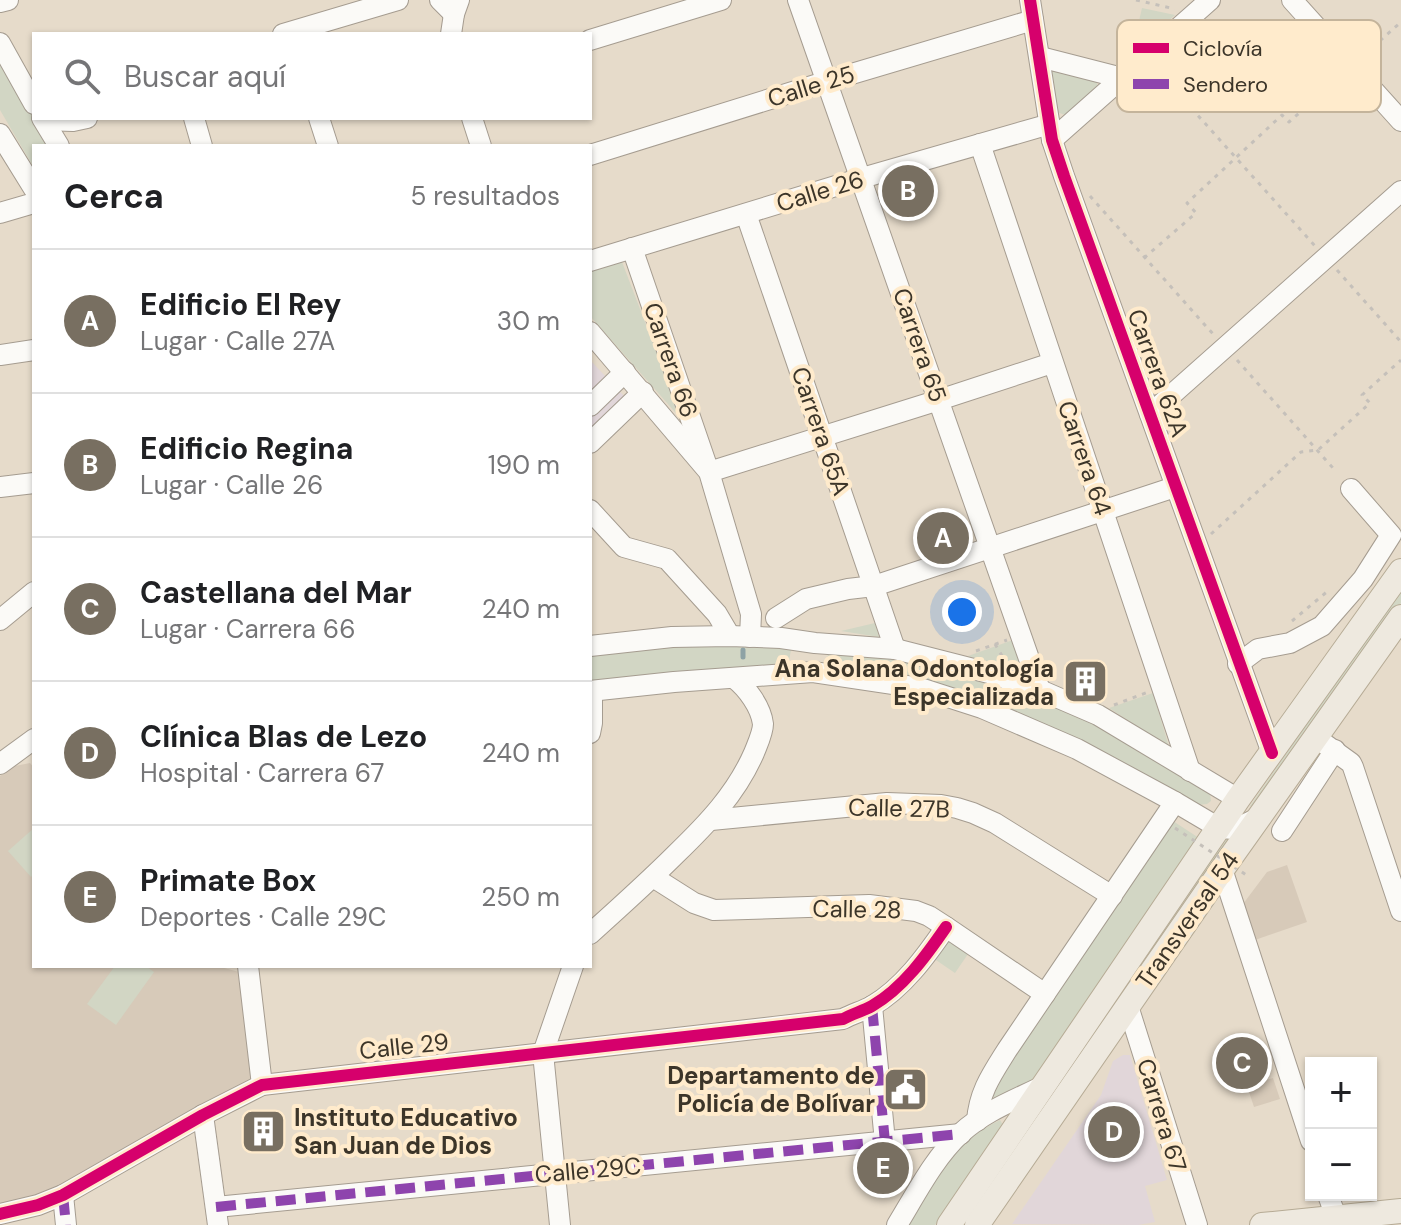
<!DOCTYPE html>
<html lang="es">
<meta charset="utf-8">
<style>
body{margin:0;font-family:"DM Sans",sans-serif;background:#f2f2f2;color:#202124}
.controls{position:absolute;right:24px;bottom:24px;display:grid;overflow:hidden;border-radius:0px;box-shadow:0 2px 6px #0004}
.controls button{width:72px;height:72px;display:grid;place-items:center;padding:0;border:0;border-bottom:2px solid #e0e0e0;background:#fff;color:#202124;font:40px sans-serif}
.you{position:absolute;left:962px;top:612px;width:28px;height:28px;margin:-20px;border:6px solid #fff;border-radius:50%;background:#1a73e8;box-shadow:0 0 0 12px #1a73e833}
.badge{display:grid;place-items:center;width:52px;height:52px;border-radius:50%;background:#786f61;color:#fff;font-size:26px;font-weight:700}
.pin{position:absolute;translate:-50% -50%;border:4px solid #fff;box-shadow:0 2px 8px #0006}
.list{margin:0;padding:0;list-style:none}
h2{display:flex;justify-content:space-between;align-items:center;height:104px;margin:0;padding:0 32px;font-size:34px}
h2 small{font-size:26px;font-weight:400;color:#757577}
.list li{display:grid;grid-template-columns:52px 1fr auto;gap:24px;align-items:center;box-sizing:border-box;height:144px;padding:0 32px;border-top:2px solid #e0e0e0}
.list b{display:block;font-size:30px;white-space:nowrap}
.list p{margin:0;font-size:26px;white-space:nowrap;color:#757577}
.list em{font-size:26px;font-style:normal;color:#757577}
.icon{flex:none;width:44px;height:44px;fill:none;stroke:currentColor;stroke-width:2;stroke-linecap:round;stroke-linejoin:round}
.map{position:relative;flex:none;width:1401px;height:1225px;overflow:hidden}
.search{position:absolute;background:#fff;box-shadow:0 2px 6px #0004;left:32px;top:32px;width:560px;height:88px;display:flex;align-items:center;gap:20px;box-sizing:border-box;padding:0 28px;border-radius:0px;color:#757577;font-size:30px}
.panel{position:absolute;background:#fff;box-shadow:0 2px 6px #0004;left:32px;top:144px;width:560px;height:824px;border-radius:0px}
.map>svg:first-child{display:block}
.education{fill:#d7cab9}
.medical{fill:#e1d6d9}
.green{fill:#d2d6c4}
.lines{fill:none;stroke-linecap:round;stroke-linejoin:round}
.stream{stroke:#8ea2a5;stroke-width:5}
.minor-casing{stroke:#a59c90;stroke-width:22}
.major-casing{stroke:#b6ab95;stroke-width:26}
.path{stroke:#c5c0ba;stroke-width:3;stroke-dasharray:4 6;stroke-linecap:butt}
.minor{stroke:#fbfaf7;stroke-width:20}
.major{stroke:#eee9df;stroke-width:24}
.path-bridge{stroke:#c5c0ba;stroke-width:3;stroke-dasharray:4 6;stroke-linecap:butt}
.quiet{stroke:#8e44ad;stroke-width:10;stroke-dasharray:20 10;stroke-linecap:butt}
.cycleway-casing{stroke:#ffebcc;stroke-width:17}
.cycleway{stroke:#d6006c;stroke-width:12}
.labels{text-anchor:middle;dominant-baseline:central;stroke-width:8;stroke-linejoin:round;paint-order:stroke}
.street-label{font-size:24px;fill:#3c3529;stroke:#ffebcc}
.poi-label{font-size:24px;font-weight:bold;fill:#3c3529;stroke:#ffebcc;text-anchor:end}
.key{fill:#ffebcc;stroke:#c4b49b;stroke-width:2}
.key-label{font-size:22px;fill:#3c3529}
</style>
<div class="map">
<svg width="1401" height="1225" viewBox="0 0 1401 1225">
<rect width="100%" height="100%" fill="#e6dbca"/>
<g class="education">
<polygon points="30,763 34,768 34,966 217,966 239,972 253,1080 51,1192 0,1205 0,776 15,766"/>
<polygon points="1287,865 1307,922 1255,940 1243,904 1267,872"/>
<polygon points="1273,1078 1280,1099 1254,1107 1247,1086"/>
</g>
<g class="medical">
<polygon points="590,360 624,396 590,429"/>
<polygon points="1123,1055 1130,1055 1167,1180 1145,1186 1155,1222 1138,1225 1012,1224 1101,1095 1113,1061"/>
</g>
<g class="green">
<polygon points="1142,8 1175,15 1137,48 1133,47"/>
<polygon points="0,55 51,146 34,146 34,168 0,110"/>
<polygon points="1052,70 1096,79 1098,88 1068,116 1054,111 1049,73"/>
<polygon points="622,262 683,421 590,316 590,272"/>
<polygon points="1401,589 1401,603 1255,809 1250,806"/>
<polygon points="875,623 879,637 841,631"/>
<polygon points="1013,640 1025,676 968,656"/>
<polygon points="792,644 788,667 590,683 590,655 680,646"/>
<polygon points="863,652 1012,686 1114,733 1210,793 1211,801 1207,804 1198,805 1102,756 827,665 825,661 829,653"/>
<polygon points="1153,693 1169,747 1109,708"/>
<polygon points="1173,821 1199,838 1032,1082 997,1103 993,1097 994,1091 1008,1066"/>
<polygon points="34,828 34,874 31,877 8,851"/>
<polygon points="1229,834 1235,837 986,1196 964,1225 959,1225 1101,1024"/>
<polygon points="952,940 970,951 955,973 933,958 948,942"/>
<polygon points="115,966 146,966 154,972 116,1025 87,1004"/>
<path d="M1000 1120 1003 1125 935 1225H905C933 1182 951 1143 1000 1120Z"/>
</g>
<g class="lines">
<polyline class="stream" points="743,650 743,657"/>
<defs>
<g id="minor">
<polyline points="440,0 454,14"/>
<polyline points="798,0 1040,690"/>
<polyline points="1030,0 1052,140 1064,176 1272,753"/>
<polyline points="1292,0 1401,121"/>
<polyline points="0,2 8,0"/>
<polyline points="283,34 398,0"/>
<polyline points="451,34 454,14 459,0"/>
<polyline points="590,40 721,0"/>
<polyline points="0,43 34,104"/>
<polyline points="1040,57 1122,78"/>
<polyline points="42,118 59,146"/>
<polyline points="194,118 202,146"/>
<polyline points="319,118 328,146"/>
<polyline points="472,118 481,146"/>
<polyline points="44,120 73,121 87,118"/>
<polyline points="0,134 34,189"/>
<polyline points="1052,140 1210,0"/>
<polyline points="980,144 1190,771"/>
<polyline points="590,155 828,81 1033,20"/>
<polyline points="0,213 34,203"/>
<polyline points="746,214 895,649"/>
<polyline points="632,248 709,472 939,400 1052,363"/>
<polyline points="590,261 862,178 1050,124"/>
<polyline points="590,332 709,472 751,614 750,637"/>
<polyline points="0,355 34,350"/>
<polyline points="590,406 625,372"/>
<polyline points="1150,414 1401,191"/>
<polyline points="590,443 643,392"/>
<polyline points="0,487 34,483"/>
<polyline points="590,510 624,547 667,559 717,614 730,636"/>
<polyline points="776,618 806,599 848,589 874,586 1175,487"/>
<polyline points="0,620 34,592"/>
<polyline points="590,646 672,637 730,636 781,638 815,643 895,649 989,673 1040,690 1098,715 1238,799"/>
<polyline points="1238,664 1258,649 1290,643 1322,626 1363,579 1391,535 1351,489"/>
<polyline points="590,691 674,682 813,672 920,688 982,708 1077,749 1175,802 1219,828 1235,829 1258,818"/>
<polyline points="590,733 592,723 592,691"/>
<polyline points="1315,737 1351,763 1353,767 1401,911"/>
<polyline points="0,764 34,739"/>
<polyline points="711,820 887,803 941,805 957,808 973,813 995,823 1112,896"/>
<polyline points="1282,831 1335,750"/>
<polyline points="1222,869 1311,1141"/>
<polyline points="653,877 694,903 714,910 869,905 916,911 929,916 946,927 1045,994"/>
<path d="M590 934C619 908 648 882 676 854 707 824 736 794 754 753 757 745 763 733 763 724 761 707 747 688 734 678"/>
<polyline points="248,966 262,1085"/>
<polyline points="872,1006 885,1142"/>
<polyline points="1128,1006 1197,1225"/>
<polyline points="203,1115 218,1225"/>
<path d="M977 1121C979 1092 992 1074 1007 1050L1175 802"/>
<polyline points="63,1195 66,1225"/>
<polyline points="1328,1195 1339,1225"/>
<polyline points="216,1207 961,1134"/>
<path d="M0 1214 38 1205 63 1195 203 1115 262 1085 843 1019C852 1014 863 1011 872 1006 903 988 926 956 946 927"/>
<polyline points="560,1225 543,1053 573,966"/>
<path d="M897 1225C916 1194 934 1158 961 1133 985 1111 1015 1100 1043 1086"/>
</g>
<g id="major">
<polyline points="949,1225 1238,799 1401,571"/>
<polyline points="977,1225 1228,861 1401,617"/>
<polyline points="1262,1225 1401,1211"/>
</g>
</defs>
<use href="#minor" class="minor-casing"/>
<use href="#major" class="major-casing"/>
<g class="path">
<polyline points="1136,0 1175,9"/>
<polyline points="1365,54 1401,22"/>
<polyline points="1158,71 1316,247"/>
<polyline points="1090,196 1213,334"/>
<polyline points="1144,258 1196,213 1187,203 1282,115 1289,122 1339,78"/>
<polyline points="1337,270 1401,342"/>
<polyline points="1237,360 1333,468"/>
<polyline points="1211,534 1301,452 1318,450 1370,403 1362,395 1401,360"/>
<polyline points="1292,621 1329,590"/>
<polyline points="995,644 1005,661"/>
<polyline points="976,651 1007,640"/>
<polyline points="1114,705 1148,692"/>
</g>
<use href="#minor" class="minor"/>
<use href="#major" class="major"/>
<polyline class="path-bridge" points="1175,828 1248,876"/>
<g class="quiet">
<polyline points="872,1006 885,1142"/>
<polyline points="63,1195 66,1225"/>
<polyline points="216,1207 961,1134"/>
</g>
<defs>
<g id="cycleway">
<polyline points="1030,0 1052,140 1064,176 1272,753"/>
<path d="M0 1214 38 1205 63 1195 203 1115 262 1085 843 1019C852 1014 863 1011 872 1006 903 988 926 956 946 927"/>
</g>
</defs>
<use href="#cycleway" class="cycleway-casing"/>
<use href="#cycleway" class="cycleway"/>
</g>
<defs>
<symbol id="building-square" viewBox="-11 -11 22 22"><rect x="-9" y="-9" width="18" height="18" rx="4" fill="#786f61" stroke="#ffebcc"/><path d="M-4-6H4V6H1V3H-1V6H-4ZM-2.5-4.3h1.7v1.8h-1.7ZM.8-4.3h1.7v1.8H.8ZM-2.5-1h1.7V.8h-1.7ZM.8-1h1.7V.8H.8Z" fill="#fff"/></symbol>
<symbol id="civic-square" viewBox="-11 -11 22 22"><rect x="-9" y="-9" width="18" height="18" rx="4" fill="#786f61" stroke="#ffebcc"/><path d="M-.6-6.5H3V-4.5H.6V-3L4-1V1h2V6H-6V1h2V-1L-.6-3ZM-1.2 2.5V6h2.4V2.5Z" fill="#fff"/></symbol>
</defs>
<g fill-rule="evenodd">
<use href="#building-square" x="1060" y="656" width="51" height="51"/>
<use href="#civic-square" x="880" y="1064" width="51" height="51"/>
<use href="#building-square" x="238" y="1106" width="51" height="51"/>
</g>
<g class="labels">
<g class="street-label">
<text transform="translate(811 86) rotate(-17)">Calle 25</text>
<text transform="translate(820 191) rotate(-17)">Calle 26</text>
<text transform="translate(920 345) rotate(71)">Carrera 65</text>
<text transform="translate(671 360) rotate(71)">Carrera 66</text>
<text transform="translate(1158 373) rotate(70)">Carrera 62A</text>
<text transform="translate(821 431) rotate(71)">Carrera 65A</text>
<text transform="translate(1085 458) rotate(71)">Carrera 64</text>
<text transform="translate(899 808) rotate(1)">Calle 27B</text>
<text transform="translate(857 909) rotate(1)">Calle 28</text>
<text transform="translate(1187 920) rotate(-55)">Transversal 54</text>
<text transform="translate(404 1046) rotate(-6)">Calle 29</text>
<text transform="translate(1162 1115) rotate(73)">Carrera 67</text>
<text transform="translate(588 1170) rotate(-5)">Calle 29C</text>
</g>
<g class="poi-label">
<text x="1054" y="668">Ana Solana Odontología<tspan x="1054" dy="28">Especializada</tspan></text>
<text x="875" y="1075">Departamento de<tspan x="875" dy="28">Policía de Bolívar</tspan></text>
<text x="294" y="1117" text-anchor="start">Instituto Educativo<tspan x="294" dy="28">San Juan de Dios</tspan></text>
</g>
</g>
<rect x="1117" y="20" width="264" height="92" rx="12" class="key"/>
<rect x="1133" y="43" width="36" height="10" fill="#d6006c"/>
<rect x="1133" y="79" width="36" height="10" fill="#8e44ad"/>
<g class="key-label">
<text x="1183" y="56">Ciclovía</text>
<text x="1183" y="92">Sendero</text>
</g>
</svg>
<div class="controls">
<button>+</button>
<button>−</button>
</div>
<div class="you"></div>
<div class="pin badge" style="left:943px;top:538px">A</div>
<div class="pin badge" style="left:908px;top:191px">B</div>
<div class="pin badge" style="left:1242px;top:1063px">C</div>
<div class="pin badge" style="left:1114px;top:1132px">D</div>
<div class="pin badge" style="left:883px;top:1168px">E</div>
<div class="search"><svg class="icon" aria-label="search" viewBox="0 0 24 24"><circle cx="10" cy="10" r="6"/><path d="M15 15l6 6"/></svg>Buscar aquí</div>
<section class="panel">
<h2>Cerca<small>5 resultados</small></h2>
<ul class="list">
<li><span class="badge">A</span><div><b>Edificio El Rey</b><p>Lugar · Calle 27A</p></div><em>30 m</em></li>
<li><span class="badge">B</span><div><b>Edificio Regina</b><p>Lugar · Calle 26</p></div><em>190 m</em></li>
<li><span class="badge">C</span><div><b>Castellana del Mar</b><p>Lugar · Carrera 66</p></div><em>240 m</em></li>
<li><span class="badge">D</span><div><b>Clínica Blas de Lezo</b><p>Hospital · Carrera 67</p></div><em>240 m</em></li>
<li><span class="badge">E</span><div><b>Primate Box</b><p>Deportes · Calle 29C</p></div><em>250 m</em></li>
</ul>
</section>
</div>
